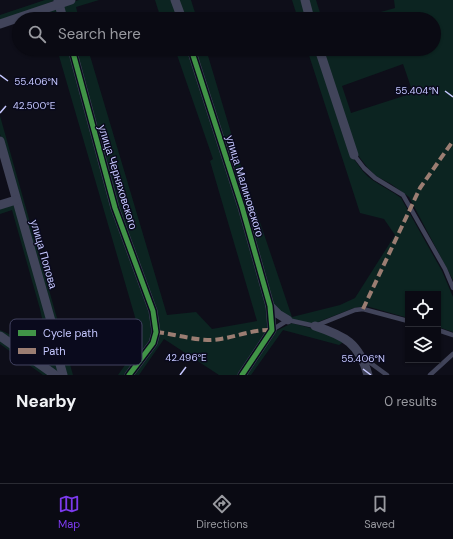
<!DOCTYPE html>
<meta charset="utf-8">
<style>
body{margin:0;font-family:"DM Sans",sans-serif;background:#13131c;color:#f1f3f6}
.controls{position:absolute;right:12px;bottom:12px;display:grid;overflow:hidden;border-radius:0px;box-shadow:0 1px 3px #0004}
.controls button{width:36px;height:36px;display:grid;place-items:center;padding:0;border:0;border-bottom:1px solid #2a2b33;background:#0a0a13;color:#f1f3f6;font:20px sans-serif}
.list{margin:0;padding:0;list-style:none}
h2{display:flex;justify-content:space-between;align-items:center;height:52px;margin:0;padding:0 16px;font-size:17px}
h2 small{font-size:13px;font-weight:400;color:#999aa0}
.icon{flex:none;width:22px;height:22px;fill:none;stroke:currentColor;stroke-width:2;stroke-linecap:round;stroke-linejoin:round}
.map{position:relative;flex:none;width:453px;height:375px;overflow:hidden}
.search{position:absolute;background:#0a0a13;box-shadow:0 1px 3px #0004;left:12px;right:12px;top:12px;height:44px;display:flex;align-items:center;gap:10px;box-sizing:border-box;padding:0 14px;border-radius:22px;color:#999aa0;font-size:15px}
.sheet{height:108px;background:#0a0a13}
nav{display:flex;justify-content:space-around;align-items:center;box-sizing:border-box;height:56px;border-top:1px solid #2a2b33;background:#0a0a13;font-size:11px;color:#999aa0}
nav a{display:grid;justify-items:center;gap:2px}
nav .on{color:#7c3aed}
.map>svg:first-child{display:block}
.green{fill:#0c2421;fill-rule:evenodd}
.lines{fill:none;stroke-linecap:round;stroke-linejoin:round}
.service{stroke:#41445a;stroke-width:4.5}
.minor{stroke:#41445a;stroke-width:9}
.quiet{stroke:#9b7d72;stroke-width:4;stroke-dasharray:8 4;stroke-linecap:butt}
.cycleway-casing{stroke:#0a0a1d;stroke-width:8}
.cycleway{stroke:#419447;stroke-width:5}
.ticks{fill:none;stroke:#c5c7ff;stroke-width:1.5}
.labels{text-anchor:middle;dominant-baseline:central;stroke-width:3;stroke-linejoin:round;paint-order:stroke}
.street-label{font-size:11px;fill:#c5c7ff;stroke:#0a0a1d}
.key{fill:#0a0a1d;stroke:#424361;stroke-width:1}
.key-label{font-size:11px;fill:#c5c7ff}
.ticks-label{font-size:10px;text-anchor:middle;fill:#c5c7ff;stroke:#0a0a1d;stroke-width:3;stroke-linejoin:round;paint-order:stroke}
</style>
<div class="map">
<svg width="453" height="375" viewBox="0 0 453 375">
<rect width="100%" height="100%" fill="#0e0e19"/>
<g class="green">
<polygon points="45,0 56,0 0,22 0,15"/>
<polygon points="79,0 99,0 76,7 79,19 66,19 63,8 65,4"/>
<polygon points="155,0 173,0 179,19 161,19"/>
<polygon points="178,0 191,0 197,19 184,19"/>
<polygon points="292,0 302,0 307,19 298,19"/>
<polygon points="308,0 316,0 322,19 313,19"/>
<path d="M394 0H453V280L409 197 391 184 376 176 367 167 357 154 322 49H434V19H356L395 8ZM403 64 413 93 351 113 342 86Z"/>
<polygon points="56,7 62,19 48,19 47,17 41,19 21,19"/>
<polygon points="57,49 69,49 152,312 151,342 127,375 118,375 142,341"/>
<polygon points="74,49 88,49 167,315 196,312 212,329 257,321 210,161 213,159 175,49 189,49 268,306 270,329 239,375 219,375 164,339 139,375 131,375 158,330 116,207"/>
<path d="M194 49H206L240 163 292 317 340 305 355 298 395 235 384 219 360 213 307 49H316L351 155C358 164 364 175 374 181 383 187 392 191 401 198L442 271 453 297V332L438 327V294H408V318L366 306 354 308 313 324 289 319 272 306Z"/>
<polygon points="0,116 73,375 65,375 0,134"/>
<polygon points="16,202 61,374 0,334 0,330 22,340 46,336 40,309 12,210 0,214 0,207"/>
<polygon points="292,323 325,332 345,341 339,345 283,330 251,375 244,375 274,332"/>
<polygon points="0,338 51,375 43,375 0,344"/>
</g>
<g class="lines">
<g class="service">
<polyline points="354,155 364,168 375,178 403,195 445,269 453,288"/>
<polyline points="272,330 288,320 315,326 355,310 363,309 408,321"/>
<polyline points="438,330 453,335"/>
<polyline points="365,359 387,375"/>
<polyline points="430,375 453,354"/>
</g>
<g class="minor">
<polyline points="58,0 63,19"/>
<polyline points="175,0 182,19"/>
<polyline points="305,0 310,19"/>
<polyline points="0,24 71,0"/>
<polyline points="72,49 115,208 153,311 156,332 153,343 129,375"/>
<polyline points="191,49 242,207 270,306 272,330 242,375"/>
<polyline points="319,49 354,155"/>
<polyline points="0,141 51,321 56,350 63,375"/>
<polyline points="0,205 16,200"/>
<polyline points="270,306 278,314 288,320"/>
<path d="M315 326C345 336 359 343 368 375"/>
<polyline points="0,336 55,375"/>
</g>
<g class="quiet">
<polyline points="363,309 420,188 453,141"/>
<path d="M156 332C175 334 192 340 211 340 232 339 251 329 272 330"/>
</g>
<defs>
<g id="cycleway">
<polyline points="72,49 115,208 153,311 156,332 153,343 129,375"/>
<polyline points="191,49 242,207 270,306 272,330 242,375"/>
</g>
</defs>
<use href="#cycleway" class="cycleway-casing"/>
<use href="#cycleway" class="cycleway"/>
</g>
<path class="ticks" d="M0 75 8 81M445 91 453 97M0 113 6 106M363 369 371 375M180 375 186 367"/>
<g class="labels">
<g class="street-label">
<text transform="translate(118 177) rotate(73)">улица Черняховского</text>
<text transform="translate(245 186) rotate(73)">улица Малиновского</text>
<text transform="translate(44 254) rotate(74)">улица Попова</text>
</g>
</g>
<rect x="10" y="319" width="132" height="46" rx="6" class="key"/>
<rect x="18" y="330" width="18" height="6" fill="#419447"/>
<rect x="18" y="348" width="18" height="6" fill="#9b7d72"/>
<g class="key-label">
<text x="43" y="337">Cycle path</text>
<text x="43" y="355">Path</text>
</g>
<g class="ticks-label">
<text x="36" y="85">55.406°N</text>
<text x="417" y="94">55.404°N</text>
<text x="34" y="109">42.500°E</text>
<text x="186" y="361">42.496°E</text>
<text x="363" y="362">55.406°N</text>
</g>
</svg>
<div class="controls">
<button><svg class="icon" aria-label="locate" viewBox="0 0 24 24"><circle cx="12" cy="12" r="6"/><path d="M12 2v4M12 18v4M2 12h4M18 12h4"/></svg></button>
<button><svg class="icon" aria-label="layers" viewBox="0 0 24 24"><path d="M12 4l9 5-9 5-9-5zM3 14l9 5 9-5"/></svg></button>
</div>
<div class="search"><svg class="icon" aria-label="search" viewBox="0 0 24 24"><circle cx="10" cy="10" r="6"/><path d="M15 15l6 6"/></svg>Search here</div>
</div>
<section class="sheet">
<h2>Nearby<small>0 results</small></h2>
<ul class="list">
</ul>
</section>
<nav>
<a class="on"><svg class="icon" aria-label="map" viewBox="0 0 24 24"><path d="M3 6l6-2 6 2 6-2v14l-6 2-6-2-6 2zM9 4v14M15 6v14"/></svg>Map</a>
<a><svg class="icon" aria-label="directions" viewBox="0 0 24 24"><path d="M12 3l9 9-9 9-9-9zM9 14v-3h6M13 9l2 2-2 2"/></svg>Directions</a>
<a><svg class="icon" aria-label="saved" viewBox="0 0 24 24"><path d="M7 4h10v16l-5-4-5 4z"/></svg>Saved</a>
</nav>
